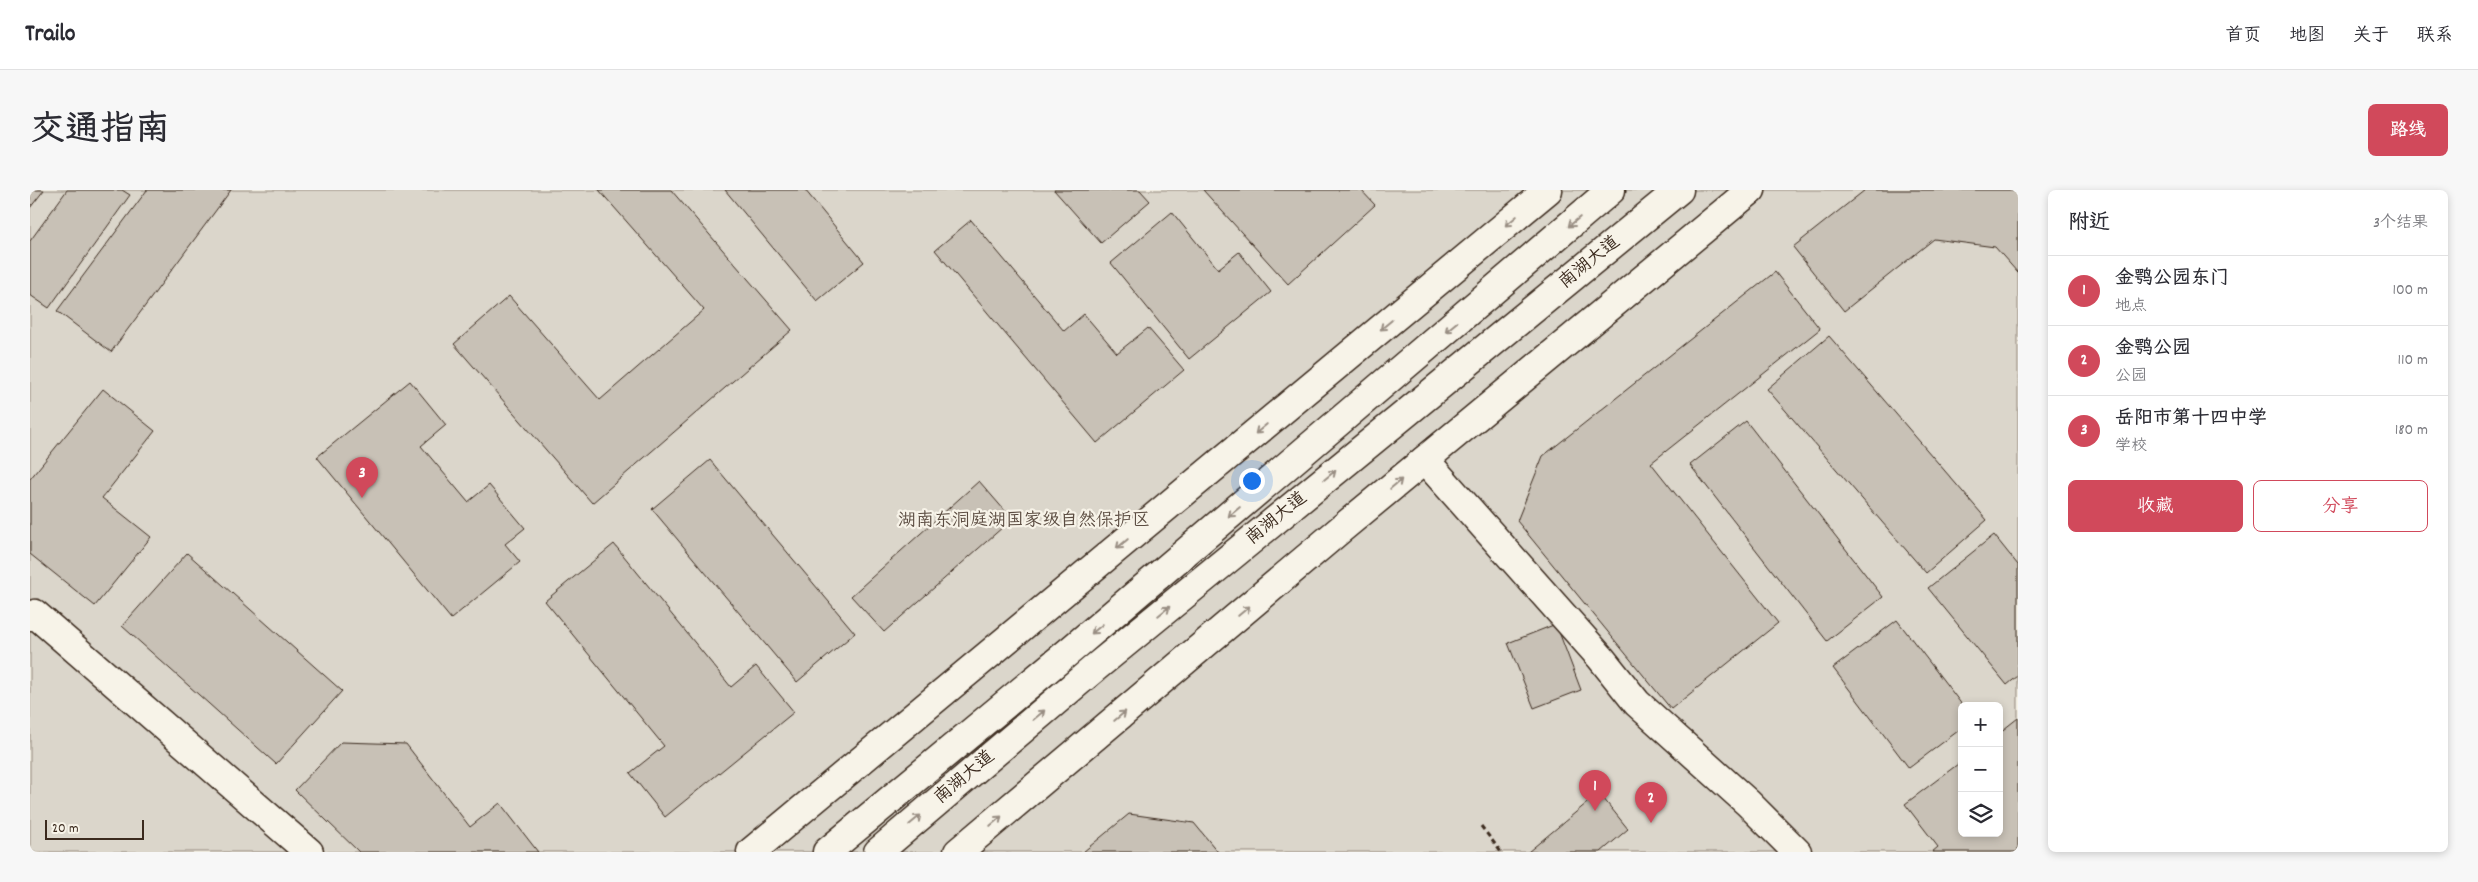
<!DOCTYPE html>
<html lang="zh">
<meta charset="utf-8">
<style>
body{margin:0;font-family:Dekko,"LXGW WenKai TC",sans-serif;background:#f7f7f7;color:#2b2b33}
.controls{position:absolute;right:15px;bottom:15px;display:grid;overflow:hidden;border-radius:8px;box-shadow:0 2px 8px #0003}
.controls button{width:45px;height:45px;display:grid;place-items:center;padding:0;border:0;border-bottom:1px solid #e1e1e2;background:#fff;color:#2b2b33;font:25px sans-serif}
.scale{position:absolute;left:15px;bottom:12px;width:99px;box-sizing:border-box;padding-left:5px;border:2px solid #3b2a1e;border-top:0;font-size:14px;line-height:18px;white-space:nowrap;color:#3b2a1e;-webkit-text-stroke:4px #f7f3e8;paint-order:stroke}
.you{position:absolute;left:1221px;top:290px;width:18px;height:18px;margin:-12px;border:4px solid #fff;border-radius:50%;background:#1a73e8;box-shadow:0 0 0 8px #1a73e833}
.badge{display:grid;place-items:center;width:32px;height:32px;border-radius:50%;background:#d1495b;color:#fff;font-size:16px;font-weight:700}
.pin{position:absolute;translate:-50% -41px;filter:drop-shadow(0 1px 2px #0008)}
.pin::after{content:'';position:absolute;top:26px;width:18px;height:15px;background:inherit;clip-path:polygon(0 0,100% 0,50% 100%)}
.list{margin:0;padding:0;list-style:none}
h2{display:flex;justify-content:space-between;align-items:center;height:65px;margin:0;padding:0 20px;font-size:21px}
h2 small{font-size:16px;font-weight:400;color:#7c7c81}
.list li{display:grid;grid-template-columns:32px 1fr auto;gap:15px;align-items:center;box-sizing:border-box;height:70px;padding:0 20px;border-top:1px solid #e1e1e2}
.list b{display:block;font-size:19px;white-space:nowrap}
.list p{margin:0;font-size:16px;white-space:nowrap;color:#7c7c81}
.list em{font-size:16px;font-style:normal;color:#7c7c81}
.actions{display:flex;gap:10px;padding:15px 20px}
.actions a{flex:1;padding:11px 0;border:1px solid #d1495b;border-radius:8px;text-align:center;font-size:18px;color:#d1495b}
.actions .main{background:#d1495b;color:#fff}
.icon{flex:none;width:28px;height:28px;fill:none;stroke:currentColor;stroke-width:2;stroke-linecap:round;stroke-linejoin:round}
.map{position:relative;flex:none;width:1988px;height:662px;overflow:hidden;border-radius:8px}
header{display:flex;align-items:center;gap:30px;box-sizing:border-box;height:70px;padding:0 25px;background:#fff;border-bottom:1px solid #e1e1e2}
header strong{font-size:24px}
nav{display:flex;gap:28px;margin-inline-start:auto;font-size:18px}
.intro{display:flex;align-items:center;justify-content:space-between;box-sizing:border-box;height:120px;padding:0 30px}
h1{margin:0;font-size:35px}
.button{padding:12px 22px;border-radius:8px;background:#d1495b;color:#fff;font-size:18px;font-weight:700}
main{display:flex;gap:30px;padding:0 30px}
aside{flex:1;background:#fff;border-radius:8px;box-shadow:0 2px 8px #0003}
.map>svg:first-child{display:block}
.green{fill:#dbd6cb;stroke:#8b8074;fill-rule:evenodd}
.building{fill:#c8c1b6;stroke:#3b2a1e}
.lines{fill:none;stroke-linecap:round;stroke-linejoin:round}
.street-casing{stroke:#3b2a1e;stroke-width:31}
.secondary-casing{stroke:#3b2a1e;stroke-width:31}
.primary-casing{stroke:#3b2a1e;stroke-width:31}
.path{stroke:#3b2a1e;stroke-width:3;stroke-dasharray:5 4;stroke-linecap:butt}
.street{stroke:#f7f3e8;stroke-width:28}
.secondary{stroke:#f7f3e8;stroke-width:28}
.primary{stroke:#f7f3e8;stroke-width:28}
.oneway{stroke:#998e83}
.labels{text-anchor:middle;dominant-baseline:central;stroke-width:4.5;stroke-linejoin:round;paint-order:stroke}
.street-label{font-size:18px;fill:#3b2a1e;stroke:#f7f3e8}
.park-label{font-size:18px;fill:#5b4c41;stroke:#f7f3e8}
</style>
<header>
<strong>Trailo</strong>
<nav><a>首页</a><a>地图</a><a>关于</a><a>联系</a></nav>
</header>
<div class="intro"><h1>交通指南</h1><a class="button">路线</a></div>
<main>
<div class="map">
<svg width="1988" height="662" viewBox="0 0 1988 662">
<rect width="100%" height="100%" fill="#f7f3e8"/>
<filter id="ink" filterUnits="userSpaceOnUse"><feTurbulence type="fractalNoise" baseFrequency=".02" numOctaves="2"/><feDisplacementMap in="SourceGraphic" scale="10" xChannelSelector="R" yChannelSelector="G"/><feConvolveMatrix kernelMatrix="1 2 1 2 8 2 1 2 1" color-interpolation-filters="sRGB"/></filter>
<g filter="url(#ink)">
<path class="green" d="M0 0H1988V662H0ZM1932 516H1969V643H1932Z"/>
<g class="building">
<polygon points="0,0 14,0 0,18"/>
<polygon points="37,0 92,0 100,5 19,118 0,105 0,51"/>
<polygon points="117,0 201,0 81,162 27,121"/>
<polygon points="569,0 641,0 762,140 562,313 424,154 479,106 570,210 674,120"/>
<polygon points="695,0 775,0 834,72 787,111"/>
<polygon points="1024,0 1110,0 1120,11 1071,53"/>
<polygon points="1173,0 1331,0 1345,15 1258,94"/>
<polygon points="1835,0 1988,0 1988,83 1965,57 1904,49 1814,121 1763,57"/>
<polygon points="1142,22 1188,79 1209,62 1241,102 1159,169 1081,73"/>
<polygon points="941,30 1034,141 1054,124 1087,163 1118,138 1154,180 1067,253 905,60"/>
<polygon points="1745,82 1790,139 1621,273 1748,433 1641,519 1487,331 1513,266"/>
<polygon points="1799,146 1957,330 1896,383 1737,199"/>
<polygon points="380,191 416,235 391,256 438,312 459,295 495,338 475,354 490,372 421,429 287,267"/>
<polygon points="73,199 125,241 72,308 121,347 65,416 0,364 0,289"/>
<polygon points="1716,231 1853,407 1797,451 1660,275"/>
<polygon points="680,270 825,443 767,492 622,319"/>
<polygon points="949,291 982,329 854,442 821,406"/>
<polygon points="1964,345 1988,375 1988,486 1977,495 1898,398"/>
<polygon points="584,354 701,497 726,476 764,522 635,627 600,583 634,556 515,411"/>
<polygon points="157,363 312,501 246,574 92,436"/>
<polygon points="1867,430 1933,516 1932,538 1879,578 1803,478"/>
<polygon points="1526,434 1551,500 1504,518 1478,453"/>
<polygon points="1988,528 1988,662 1902,662 1908,657 1875,614 1932,571 1932,643 1969,643 1969,543"/>
<polygon points="311,552 376,554 440,637 470,613 508,662 329,662 265,600"/>
<polygon points="1569,603 1598,639 1571,662 1498,662"/>
<polygon points="1099,624 1164,633 1188,662 1053,662"/>
</g>
<g class="lines">
<defs>
<g id="street">
<polyline points="1395,270 1571,468 1607,513 1718,613 1767,662"/>
<polyline points="0,426 5,424 279,662"/>
</g>
<g id="secondary">
<polyline points="721,662 1518,0"/>
<polyline points="928,662 1311,339 1721,0"/>
</g>
<g id="primary">
<polyline points="797,662 1042,459 1581,0"/>
<polyline points="848,662 1066,477 1649,0"/>
</g>
</defs>
<use href="#street" class="street-casing"/>
<use href="#secondary" class="secondary-casing"/>
<use href="#primary" class="primary-casing"/>
<polyline class="path" points="1451,636 1471,662"/>
<use href="#street" class="street"/>
<use href="#secondary" class="secondary"/>
<use href="#primary" class="primary"/>
</g>
<defs><path id="oneway-shaft" d="M-6 0H5M1.5-3L5.5 0L1.5 3" fill="none" stroke-width="1.6" stroke-linecap="round" stroke-linejoin="round" transform="scale(1.25)"/></defs>
<g class="oneway">
<use href="#oneway-shaft" transform="translate(1481 31) rotate(140)"/>
<use href="#oneway-shaft" transform="translate(1544 32) rotate(140)"/>
<use href="#oneway-shaft" transform="translate(1356 135) rotate(140)"/>
<use href="#oneway-shaft" transform="translate(1421 137) rotate(140)"/>
<use href="#oneway-shaft" transform="translate(1231 239) rotate(140)"/>
<use href="#oneway-shaft" transform="translate(1300 285) rotate(-39)"/>
<use href="#oneway-shaft" transform="translate(1366 294) rotate(-40)"/>
<use href="#oneway-shaft" transform="translate(1204 322) rotate(140)"/>
<use href="#oneway-shaft" transform="translate(1092 354) rotate(140)"/>
<use href="#oneway-shaft" transform="translate(1134 421) rotate(-39)"/>
<use href="#oneway-shaft" transform="translate(1214 421) rotate(-40)"/>
<use href="#oneway-shaft" transform="translate(1067 439) rotate(140)"/>
<use href="#oneway-shaft" transform="translate(1009 525) rotate(-40)"/>
<use href="#oneway-shaft" transform="translate(1090 526) rotate(-40)"/>
<use href="#oneway-shaft" transform="translate(885 630) rotate(-40)"/>
<use href="#oneway-shaft" transform="translate(966 631) rotate(-40)"/>
</g>
</g>
<g class="labels">
<g class="street-label">
<text transform="translate(1560 73) rotate(-39)">南湖大道</text>
<text transform="translate(1247 329) rotate(-39)">南湖大道</text>
<text transform="translate(935 588) rotate(-40)">南湖大道</text>
</g>
<g class="park-label">
<text x="994" y="331">湖南东洞庭湖国家级自然保护区</text>
</g>
</g>
</svg>
<div class="controls">
<button>+</button>
<button>−</button>
<button><svg class="icon" aria-label="layers" viewBox="0 0 24 24"><path d="M12 4l9 5-9 5-9-5zM3 14l9 5 9-5"/></svg></button>
</div>
<div class="scale">20 m</div>
<div class="you"></div>
<div class="pin badge" style="left:1565px;top:621px">1</div>
<div class="pin badge" style="left:1621px;top:633px">2</div>
<div class="pin badge" style="left:332px;top:308px">3</div>
</div>
<aside>
<h2>附近<small>3个结果</small></h2>
<ul class="list">
<li><span class="badge">1</span><div><b>金鹗公园东门</b><p>地点</p></div><em>100 m</em></li>
<li><span class="badge">2</span><div><b>金鹗公园</b><p>公园</p></div><em>110 m</em></li>
<li><span class="badge">3</span><div><b>岳阳市第十四中学</b><p>学校</p></div><em>180 m</em></li>
</ul>
<div class="actions"><a class="main">收藏</a><a>分享</a></div>
</aside>
</main>
